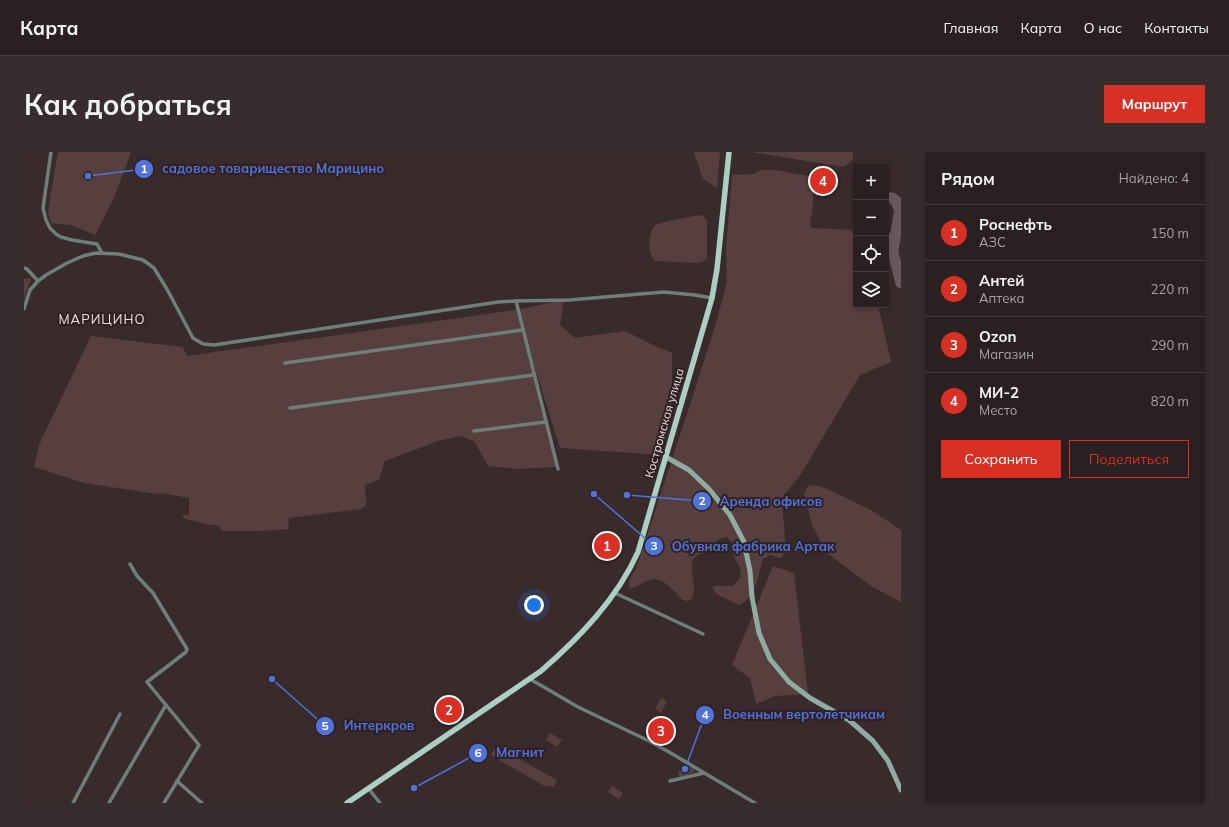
<!DOCTYPE html>
<html lang="ru">
<meta charset="utf-8">
<style>
body{margin:0;font-family:Mulish,sans-serif;background:#372d2e;color:#f1f3f6}
.controls{position:absolute;right:12px;top:12px;display:grid;overflow:hidden;border-radius:0px;box-shadow:0 2px 6px #0003}
.controls button{width:36px;height:36px;display:grid;place-items:center;padding:0;border:0;border-bottom:1px solid #473e3f;background:#2b2021;color:#f1f3f6;font:20px sans-serif}
.you{position:absolute;left:510px;top:453px;width:14px;height:14px;margin:-10px;border:3px solid #fff;border-radius:50%;background:#1a73e8;box-shadow:0 0 0 6px #1a73e833}
.badge{display:grid;place-items:center;width:26px;height:26px;border-radius:50%;background:#d93025;color:#fff;font-size:13px;font-weight:700}
.pin{position:absolute;translate:-50% -50%;border:2px solid #fff;box-shadow:0 1px 4px #0006}
.list{margin:0;padding:0;list-style:none}
h2{display:flex;justify-content:space-between;align-items:center;height:52px;margin:0;padding:0 16px;font-size:17px}
h2 small{font-size:13px;font-weight:400;color:#a6a3a5}
.list li{display:grid;grid-template-columns:26px 1fr auto;gap:12px;align-items:center;box-sizing:border-box;height:56px;padding:0 16px;border-top:1px solid #473e3f}
.list b{display:block;font-size:15px;white-space:nowrap}
.list p{margin:0;font-size:13px;white-space:nowrap;color:#a6a3a5}
.list em{font-size:13px;font-style:normal;color:#a6a3a5}
.actions{display:flex;gap:8px;padding:12px 16px}
.actions a{flex:1;padding:9px 0;border:1px solid #d93025;border-radius:0px;text-align:center;font-size:14px;color:#d93025}
.actions .main{background:#d93025;color:#fff}
.icon{flex:none;width:22px;height:22px;fill:none;stroke:currentColor;stroke-width:2;stroke-linecap:round;stroke-linejoin:round}
.map{position:relative;flex:none;width:877px;height:651px;overflow:hidden;border-radius:0px}
header{display:flex;align-items:center;gap:24px;box-sizing:border-box;height:56px;padding:0 20px;background:#2b2021;border-bottom:1px solid #473e3f}
header strong{font-size:19px}
nav{display:flex;gap:22px;margin-inline-start:auto;font-size:14px}
.intro{display:flex;align-items:center;justify-content:space-between;box-sizing:border-box;height:96px;padding:0 24px}
h1{margin:0;font-size:28px}
.button{padding:10px 18px;border-radius:0px;background:#d93025;color:#fff;font-size:14px;font-weight:700}
main{display:flex;gap:24px;padding:0 24px}
aside{flex:1;background:#2b2021;border-radius:0px;box-shadow:0 2px 6px #0003}
.map>svg:first-child{display:block}
.green{fill:#573f40}
.lines{fill:none;stroke-linecap:round;stroke-linejoin:round}
.taxiway{stroke:#685a5c;stroke-width:11}
.street{stroke:#6e7f79;stroke-width:3.5}
.secondary{stroke:#90aca2;stroke-width:5}
.primary{stroke:#abcfc2;stroke-width:5.5}
.labels{text-anchor:middle;dominant-baseline:central;stroke-width:4;stroke-linejoin:round;paint-order:stroke}
.street-label{font-size:12px;fill:#e8dedf;stroke:#2f2122}
.neighbourhood-label{font-size:13px;letter-spacing:1px;fill:#e8dedf;stroke:#2f2122}
.leader{fill:none;stroke:#5072da;stroke-width:1.5}
.callout-dot{fill:#5072da;stroke:#2f2122;stroke-width:1.5}
.mark-label{font-size:12px;text-anchor:middle;font-weight:bold;fill:#fff}
.callout-label{font-size:13px;text-anchor:middle;font-weight:bold;fill:#5072da;stroke:#2f2122;stroke-width:4;stroke-linejoin:round;paint-order:stroke}
</style>
<header>
<strong>Карта</strong>
<nav><a>Главная</a><a>Карта</a><a>О нас</a><a>Контакты</a></nav>
</header>
<div class="intro"><h1>Как добраться</h1><a class="button">Маршрут</a></div>
<main>
<div class="map">
<svg width="877" height="651" viewBox="0 0 877 651">
<rect width="100%" height="100%" fill="#392b2c"/>
<g class="green">
<polygon points="34,0 107,0 89,48 71,83 47,73 27,71 24,59"/>
<polygon points="670,0 696,0 693,36 679,27"/>
<path d="M727 0H828C832 8 826 11 820 15Z"/>
<path d="M737 18H750L785 24 788 26 790 29 788 64 786 67 787 76 832 78V153H854L867 210 836 223 777 322 761 342 758 349 762 400 757 406 746 403 739 407C734 423 732 446 715 453L692 442 688 435 692 434H709L717 425 716 416 710 405 708 391 703 385C693 385 689 393 686 401 658 400 671 423 670 439 670 442 668 445 667 448L663 449 659 448C649 439 638 422 623 429 617 431 612 436 606 436 602 429 608 423 612 417L662 265 692 171 703 130 702 97 708 23 730 22Z"/>
<path d="M677 63 681 66 683 69V106L678 110 674 111 631 109C623 101 624 82 631 73L644 69Z"/>
<polygon points="7,126 0,148 0,127"/>
<path d="M540 148 536 173 551 186 601 179 629 193 648 201V249L637 302 635 303 624 302 536 296 496 168 533 315 493 317 464 314 450 289 436 284 414 289 361 309 355 328 341 333C339 344 349 352 336 357L265 366 264 377 237 379H197L196 374 182 372 159 366V363H165V346L138 341 133 342 60 331 10 315 15 293 67 184 159 195 163 204 492 158Z"/>
<polygon points="787,333 795,334 803,337 847,358 877,378 877,450 847,434 803,401 788,373 780,342 783,335"/>
<polygon points="749,414 770,421 784,542 751,544 732,552 726,526 708,513"/>
<polygon points="637,546 643,549 637,561 631,557"/>
<polygon points="526,581 538,588 533,595 522,588"/>
<polygon points="472,594 533,628 530,636 525,633 522,635 467,603"/>
<polygon points="660,612 670,617 671,620 656,625 654,621"/>
<polygon points="588,634 599,641 595,647 584,640"/>
</g>
<g class="lines">
<g class="taxiway">
<polyline points="862,46 868,46 872,49 876,59"/>
<polyline points="862,85 867,93 877,131"/>
<polyline points="869,98 877,51"/>
</g>
<g class="street">
<polyline points="27,0 19,56 22,68 26,76 32,82 37,85 48,88 73,92 78,101"/>
<polyline points="0,116 3,117 14,129"/>
<polyline points="492,149 534,317"/>
<polyline points="0,157 6,138 14,129 22,123 43,111 59,104 72,101 95,102 119,108 130,116 144,139 169,186 179,192 190,193 474,150 492,149 545,148 640,140 671,143 688,146"/>
<polyline points="261,211 498,178"/>
<polyline points="266,256 509,223"/>
<polyline points="450,279 521,270"/>
<polyline points="106,412 113,424 129,441 163,497 162,500 123,530 175,593 140,651"/>
<polyline points="591,441 679,482"/>
<polyline points="506,527 554,555 621,587 645,600 731,651"/>
<polyline points="153,629 178,651"/>
<polyline points="646,629 680,621"/>
<polyline points="344,636 356,651"/>
<polyline points="49,651 96,562"/>
<polyline points="85,651 142,553"/>
</g>
<polyline class="secondary" points="642,305 665,318 685,337 706,363 720,390 726,419 728,445 735,481 746,507 765,530 786,546 825,568 849,589 864,609 877,638"/>
<path class="primary" d="M323 651 517 519C555 486 593 447 614 400L688 146 693 117 705 0"/>
</g>
<g class="labels">
<g class="street-label">
<text transform="translate(640 271) rotate(-74)">Костромская улица</text>
</g>
<g class="neighbourhood-label">
<text x="78" y="167">МАРИЦИНО</text>
</g>
</g>
<path class="leader" d="M64 24L120 17M603 343L678 349M570 342L630 394M661 617L681 563M248 527L301 574M390 636L454 601"/>
<g class="callout-dot">
<circle cx="64" cy="24" r="4"/>
<circle cx="603" cy="343" r="4"/>
<circle cx="570" cy="342" r="4"/>
<circle cx="661" cy="617" r="4"/>
<circle cx="248" cy="527" r="4"/>
<circle cx="390" cy="636" r="4"/>
<circle cx="120" cy="17" r="10"/>
<circle cx="678" cy="349" r="10"/>
<circle cx="630" cy="394" r="10"/>
<circle cx="681" cy="563" r="10"/>
<circle cx="301" cy="574" r="10"/>
<circle cx="454" cy="601" r="10"/>
</g>
<g class="mark-label">
<text x="120" y="21">1</text>
<text x="678" y="353">2</text>
<text x="630" y="398">3</text>
<text x="681" y="567">4</text>
<text x="301" y="578">5</text>
<text x="454" y="605">6</text>
</g>
<g class="callout-label">
<text x="249" y="21">садовое товарищество Марицино</text>
<text x="747" y="354">Аренда офисов</text>
<text x="729" y="399">Обувная фабрика Артак</text>
<text x="780" y="567">Военным вертолетчикам</text>
<text x="355" y="578">Интеркров</text>
<text x="496" y="605">Магнит</text>
</g>
</svg>
<div class="controls">
<button>+</button>
<button>−</button>
<button><svg class="icon" aria-label="locate" viewBox="0 0 24 24"><circle cx="12" cy="12" r="6"/><path d="M12 2v4M12 18v4M2 12h4M18 12h4"/></svg></button>
<button><svg class="icon" aria-label="layers" viewBox="0 0 24 24"><path d="M12 4l9 5-9 5-9-5zM3 14l9 5 9-5"/></svg></button>
</div>
<div class="you"></div>
<div class="pin badge" style="left:583px;top:394px">1</div>
<div class="pin badge" style="left:425px;top:558px">2</div>
<div class="pin badge" style="left:637px;top:579px">3</div>
<div class="pin badge" style="left:799px;top:29px">4</div>
</div>
<aside>
<h2>Рядом<small>Найдено: 4</small></h2>
<ul class="list">
<li><span class="badge">1</span><div><b>Роснефть</b><p>АЗС</p></div><em>150 m</em></li>
<li><span class="badge">2</span><div><b>Антей</b><p>Аптека</p></div><em>220 m</em></li>
<li><span class="badge">3</span><div><b>Ozon</b><p>Магазин</p></div><em>290 m</em></li>
<li><span class="badge">4</span><div><b>МИ-2</b><p>Место</p></div><em>820 m</em></li>
</ul>
<div class="actions"><a class="main">Сохранить</a><a>Поделиться</a></div>
</aside>
</main>
